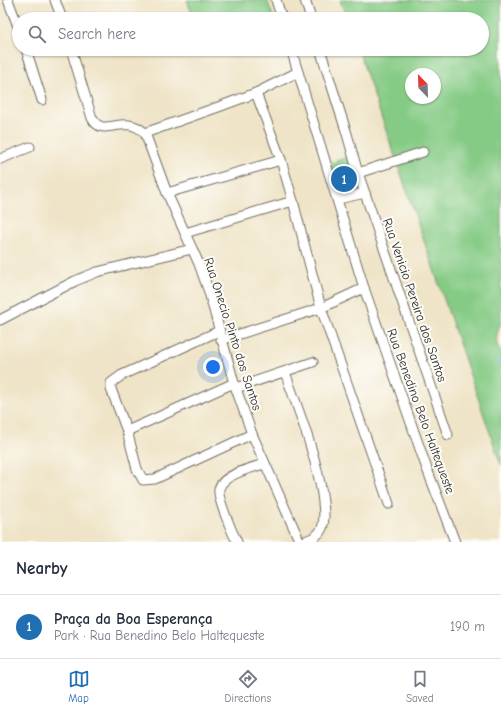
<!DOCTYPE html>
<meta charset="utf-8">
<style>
body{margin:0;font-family:"Comic Neue",sans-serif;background:#f2f2f3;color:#1f2937}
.compass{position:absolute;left:405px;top:68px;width:36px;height:36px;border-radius:50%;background:#fff;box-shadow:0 1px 3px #0004;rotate:337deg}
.you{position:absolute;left:213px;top:367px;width:14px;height:14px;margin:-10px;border:3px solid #fff;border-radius:50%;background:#1a73e8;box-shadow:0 0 0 6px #1a73e833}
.badge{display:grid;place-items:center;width:26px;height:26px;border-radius:50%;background:#1f6fb2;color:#fff;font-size:13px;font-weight:700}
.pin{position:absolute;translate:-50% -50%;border:2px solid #fff;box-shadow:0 1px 4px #0006}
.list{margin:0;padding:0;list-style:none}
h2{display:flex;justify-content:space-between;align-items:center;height:52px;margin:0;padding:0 16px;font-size:17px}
h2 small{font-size:13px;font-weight:400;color:#747a83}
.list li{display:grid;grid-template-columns:26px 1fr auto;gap:12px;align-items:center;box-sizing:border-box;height:64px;padding:0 16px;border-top:1px solid #e0e1e3}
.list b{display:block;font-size:15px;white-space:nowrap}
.list p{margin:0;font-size:13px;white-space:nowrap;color:#747a83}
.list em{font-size:13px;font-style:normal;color:#747a83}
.icon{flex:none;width:22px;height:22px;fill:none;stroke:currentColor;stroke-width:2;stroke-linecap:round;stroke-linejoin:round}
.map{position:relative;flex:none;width:501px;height:542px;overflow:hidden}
.search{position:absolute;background:#fff;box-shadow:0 1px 3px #0004;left:12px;right:12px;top:12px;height:44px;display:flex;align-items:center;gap:10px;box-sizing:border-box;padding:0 14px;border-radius:22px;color:#747a83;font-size:15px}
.sheet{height:116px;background:#fff}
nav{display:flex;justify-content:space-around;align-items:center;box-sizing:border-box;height:56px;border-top:1px solid #e0e1e3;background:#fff;font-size:11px;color:#747a83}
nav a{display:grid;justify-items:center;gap:2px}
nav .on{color:#1f6fb2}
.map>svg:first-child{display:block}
.green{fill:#85cb85;stroke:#587b58;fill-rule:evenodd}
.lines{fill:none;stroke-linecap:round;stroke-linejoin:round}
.stream{stroke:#78b1e8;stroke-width:2.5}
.street-casing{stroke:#706c62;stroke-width:11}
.street{stroke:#fff;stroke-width:9}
.labels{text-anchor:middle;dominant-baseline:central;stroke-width:4;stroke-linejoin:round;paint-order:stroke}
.street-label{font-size:13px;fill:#2b2b2b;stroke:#fdfcf7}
</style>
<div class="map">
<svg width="501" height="542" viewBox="0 0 501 542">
<rect width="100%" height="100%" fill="#fdfcf7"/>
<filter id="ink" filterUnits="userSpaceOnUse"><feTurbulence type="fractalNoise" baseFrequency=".025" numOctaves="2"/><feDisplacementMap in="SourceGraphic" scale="8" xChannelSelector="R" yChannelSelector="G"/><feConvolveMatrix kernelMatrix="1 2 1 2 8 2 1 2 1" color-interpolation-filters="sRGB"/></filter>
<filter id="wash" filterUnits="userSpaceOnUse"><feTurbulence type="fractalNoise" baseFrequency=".012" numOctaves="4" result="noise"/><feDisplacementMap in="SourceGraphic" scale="16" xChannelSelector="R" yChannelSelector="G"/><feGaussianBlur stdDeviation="0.9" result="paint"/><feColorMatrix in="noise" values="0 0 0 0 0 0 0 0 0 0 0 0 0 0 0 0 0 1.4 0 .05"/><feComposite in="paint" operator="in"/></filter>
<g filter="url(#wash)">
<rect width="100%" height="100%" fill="#efe4c7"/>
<g class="green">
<polygon points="187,0 267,0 274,19 194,19"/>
<path d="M340 0H501V323C497 331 495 339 498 348L501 350V465L358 49H482V19H347ZM411 74H435V98H411Z"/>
<polygon points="347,157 357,187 338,193 328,164"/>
</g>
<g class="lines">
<polyline class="stream" points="499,364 501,361"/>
</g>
</g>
<g filter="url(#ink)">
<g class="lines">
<defs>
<g id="street">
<polyline points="8,0 19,29"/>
<polyline points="55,0 62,19"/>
<polyline points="276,0 282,19"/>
<polyline points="305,0 311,19"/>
<polyline points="26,49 42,100"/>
<path d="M71 49 92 118C103 140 123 112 145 133L167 193 199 264 209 292 234 383 252 434 300 542"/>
<polyline points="291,49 364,288 427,469 455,542"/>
<polyline points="320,49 347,134 358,173 448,435"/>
<polyline points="256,93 281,160 293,201 321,308 389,504"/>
<polyline points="145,133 221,106 256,93 298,72"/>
<polyline points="0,159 30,147"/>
<polyline points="358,173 423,152"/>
<polyline points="167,193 281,160"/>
<polyline points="338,199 365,193"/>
<polyline points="185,233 293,201"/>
<polyline points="0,320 75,281 97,272 192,249"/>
<polyline points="219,331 122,375 111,383 111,389 127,431 137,469 143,480 155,479 252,434"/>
<polyline points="221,340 321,308 364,288"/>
<path d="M285 372C299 412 315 452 322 494 323 504 326 518 322 528 319 536 311 539 303 542"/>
<polyline points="236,388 313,362"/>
<polyline points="127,431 234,383"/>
<path d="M237 542C232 532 217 498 219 489 222 475 253 467 265 464"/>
</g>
</defs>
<use href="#street" class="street-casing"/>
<use href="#street" class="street"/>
</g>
</g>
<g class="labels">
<g class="street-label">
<text transform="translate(415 300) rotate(71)">Rua Venicio Pereira dos Santos</text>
<text transform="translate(233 334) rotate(72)">Rua Onecio Pinto dos Santos</text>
<text transform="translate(421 411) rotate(70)">Rua Benedino Belo Haltequeste</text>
</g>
</g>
</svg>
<svg class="compass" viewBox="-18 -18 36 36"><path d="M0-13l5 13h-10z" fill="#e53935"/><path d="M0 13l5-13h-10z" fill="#747a83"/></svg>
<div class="you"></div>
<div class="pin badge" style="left:344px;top:179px">1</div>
<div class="search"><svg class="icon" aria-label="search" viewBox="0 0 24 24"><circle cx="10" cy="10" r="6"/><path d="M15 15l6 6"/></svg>Search here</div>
</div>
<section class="sheet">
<h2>Nearby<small></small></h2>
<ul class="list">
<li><span class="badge">1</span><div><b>Praça da Boa Esperança</b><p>Park · Rua Benedino Belo Haltequeste</p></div><em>190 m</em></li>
</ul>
</section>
<nav>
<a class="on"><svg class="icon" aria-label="map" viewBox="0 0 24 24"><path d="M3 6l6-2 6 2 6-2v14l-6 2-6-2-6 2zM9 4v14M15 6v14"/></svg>Map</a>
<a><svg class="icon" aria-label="directions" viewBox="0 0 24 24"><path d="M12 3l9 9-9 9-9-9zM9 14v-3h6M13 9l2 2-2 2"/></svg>Directions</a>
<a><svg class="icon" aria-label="saved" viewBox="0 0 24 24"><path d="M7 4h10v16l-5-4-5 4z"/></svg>Saved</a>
</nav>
